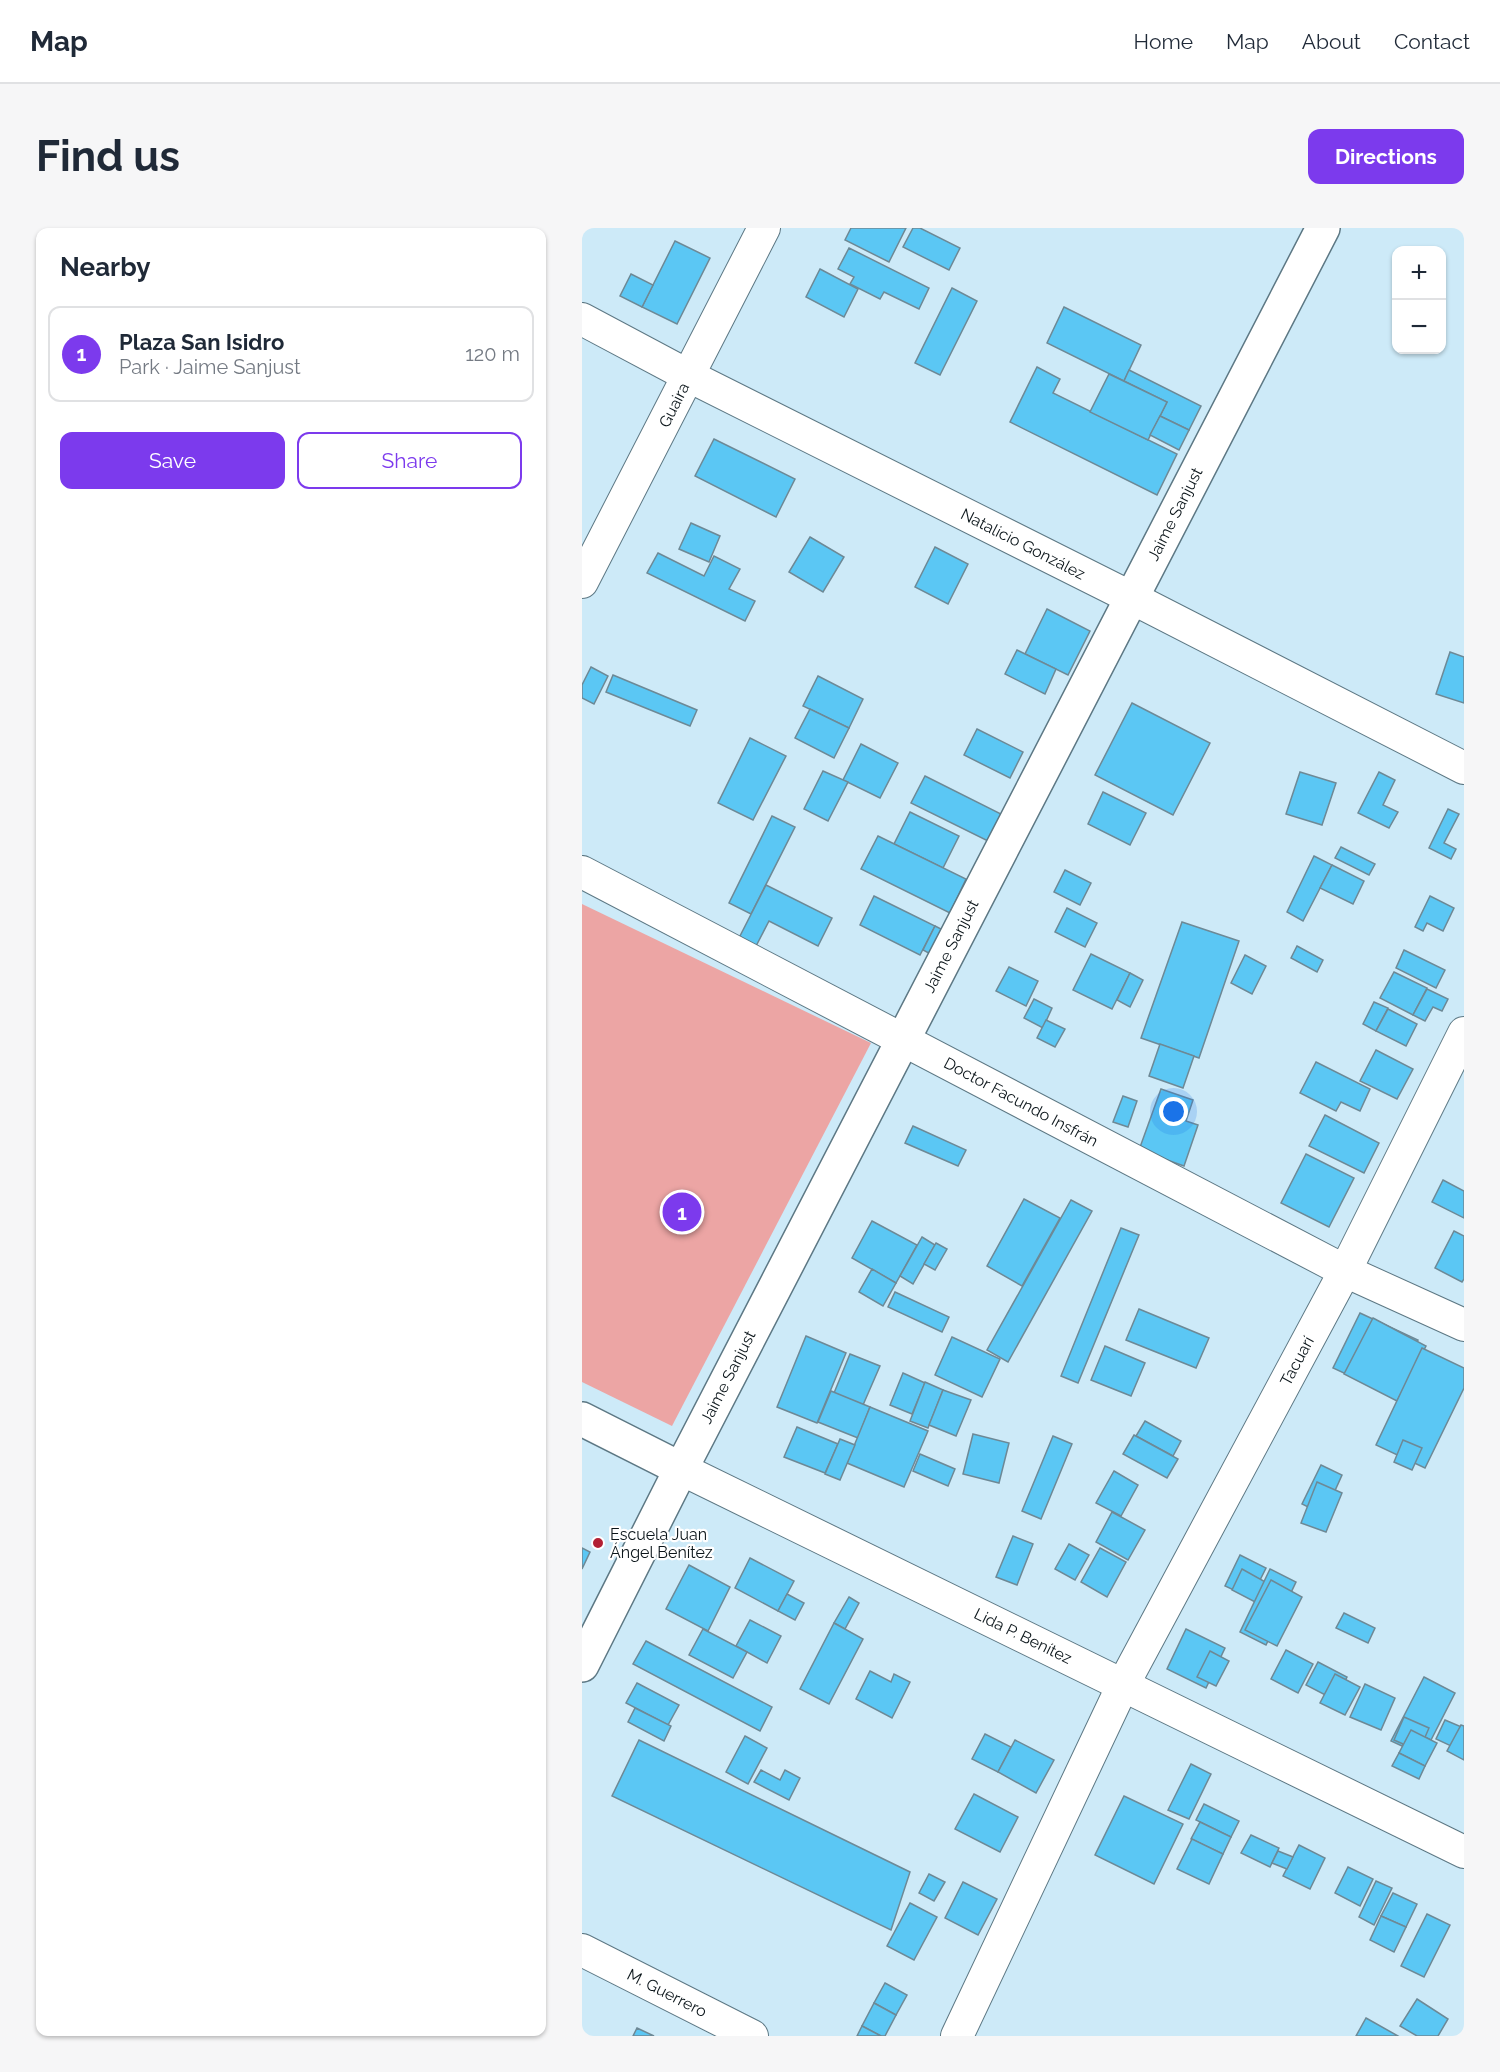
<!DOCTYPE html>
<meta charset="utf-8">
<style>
body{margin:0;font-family:Raleway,sans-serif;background:#f6f6f7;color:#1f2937}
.controls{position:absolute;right:18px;top:18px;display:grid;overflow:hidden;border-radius:12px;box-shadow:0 2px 4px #0004}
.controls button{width:54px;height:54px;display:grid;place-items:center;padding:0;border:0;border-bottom:2px solid #e0e1e3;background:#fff;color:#1f2937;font:30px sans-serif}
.you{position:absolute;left:592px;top:884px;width:21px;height:21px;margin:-15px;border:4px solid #fff;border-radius:50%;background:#1a73e8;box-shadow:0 0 0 9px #1a73e833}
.badge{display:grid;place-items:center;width:39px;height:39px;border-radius:50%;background:#7c3aed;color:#fff;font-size:20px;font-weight:700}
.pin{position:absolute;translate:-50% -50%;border:3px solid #fff;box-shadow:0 2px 6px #0006}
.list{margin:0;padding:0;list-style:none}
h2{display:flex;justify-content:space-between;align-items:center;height:78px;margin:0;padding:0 24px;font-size:26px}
h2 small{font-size:20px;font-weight:400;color:#747a83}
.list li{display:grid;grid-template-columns:39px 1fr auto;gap:18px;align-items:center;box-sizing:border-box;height:96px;margin:0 12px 12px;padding:0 12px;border:2px solid #e0e1e3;border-radius:12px}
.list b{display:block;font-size:22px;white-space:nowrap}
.list p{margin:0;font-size:20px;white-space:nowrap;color:#747a83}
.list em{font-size:20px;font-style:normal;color:#747a83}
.actions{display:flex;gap:12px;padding:18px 24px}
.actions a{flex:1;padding:14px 0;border:2px solid #7c3aed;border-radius:12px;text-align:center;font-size:21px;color:#7c3aed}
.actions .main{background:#7c3aed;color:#fff}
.map{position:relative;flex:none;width:882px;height:1808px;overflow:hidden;border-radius:12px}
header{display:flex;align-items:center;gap:36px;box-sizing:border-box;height:84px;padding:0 30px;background:#fff;border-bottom:2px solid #e0e1e3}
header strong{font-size:28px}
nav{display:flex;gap:33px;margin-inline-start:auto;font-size:21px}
.intro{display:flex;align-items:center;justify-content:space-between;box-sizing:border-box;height:144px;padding:0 36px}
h1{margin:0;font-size:42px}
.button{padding:15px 27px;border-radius:12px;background:#7c3aed;color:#fff;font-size:21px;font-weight:700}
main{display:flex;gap:36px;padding:0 36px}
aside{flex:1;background:#fff;border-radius:12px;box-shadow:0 2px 4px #0004}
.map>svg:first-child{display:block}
.green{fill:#eca5a4}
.building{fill:#5bc7f4;stroke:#6d8996;stroke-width:1.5}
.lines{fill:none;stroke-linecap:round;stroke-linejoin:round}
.minor-casing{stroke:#5d7884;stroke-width:34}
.tertiary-casing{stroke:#5d7884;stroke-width:36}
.secondary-casing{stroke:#5d7884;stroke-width:36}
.minor{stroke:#fff;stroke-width:32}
.tertiary{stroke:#fff;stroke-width:33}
.secondary{stroke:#fff;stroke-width:33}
.poi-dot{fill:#b32034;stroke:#fff;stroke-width:2}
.labels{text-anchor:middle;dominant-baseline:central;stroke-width:4.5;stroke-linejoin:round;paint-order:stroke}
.street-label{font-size:16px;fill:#0b151a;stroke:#fff}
.poi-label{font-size:16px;fill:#0b151a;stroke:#fff;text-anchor:start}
</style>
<header>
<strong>Map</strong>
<nav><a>Home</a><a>Map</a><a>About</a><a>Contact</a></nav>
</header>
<div class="intro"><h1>Find us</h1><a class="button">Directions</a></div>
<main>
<aside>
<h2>Nearby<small></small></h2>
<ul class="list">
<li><span class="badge">1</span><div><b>Plaza San Isidro</b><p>Park · Jaime Sanjust</p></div><em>120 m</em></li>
</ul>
<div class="actions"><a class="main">Save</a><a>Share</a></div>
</aside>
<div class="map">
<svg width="882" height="1808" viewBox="0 0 882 1808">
<rect width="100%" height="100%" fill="#cdeaf8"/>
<polygon class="green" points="0,676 289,815 90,1198 0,1154"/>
<g class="building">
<polygon points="269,0 324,0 307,34 263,12"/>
<polygon points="331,0 338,0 378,20 367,42 321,19"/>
<polygon points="93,13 128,30 95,96 60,79"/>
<polygon points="267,20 347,60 337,81 302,64 298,71 268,56 272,49 256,41"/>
<polygon points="238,41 276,61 262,89 224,69"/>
<polygon points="49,46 71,57 60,79 38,68"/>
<polygon points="370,60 395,73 358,147 333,135"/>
<polygon points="482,79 559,117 542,153 465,115"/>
<polygon points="455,139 478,151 471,165 595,226 575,267 428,194"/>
<polygon points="547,142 619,178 607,202 578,188 585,174 542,153"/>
<polygon points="527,146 585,174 566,212 508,184"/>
<polygon points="578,188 607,202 597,222 568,207"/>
<polygon points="132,211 213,251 194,289 113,248"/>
<polygon points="109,295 138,308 127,334 97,321"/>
<polygon points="228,309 262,329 241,364 207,344"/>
<polygon points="353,319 386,336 366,376 333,359"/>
<polygon points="76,325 122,348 132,328 158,341 147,361 173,373 163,393 65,345"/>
<polygon points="465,381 508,403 486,447 443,426"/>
<polygon points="435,422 474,441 463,466 423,446"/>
<polygon points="868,424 882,429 882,475 854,466"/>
<polygon points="9,439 26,448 12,476 0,470 0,457"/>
<polygon points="31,447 115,482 108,498 24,464"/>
<polygon points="236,448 281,471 267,500 221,478"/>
<polygon points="550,475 628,515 591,587 513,547"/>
<polygon points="228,481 267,500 252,530 213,510"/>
<polygon points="395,501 441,524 428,550 382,527"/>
<polygon points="168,510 204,528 171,592 136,575"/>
<polygon points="279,516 316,535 298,570 261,552"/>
<polygon points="241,543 266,554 246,593 222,581"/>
<polygon points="718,544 754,555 740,597 704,586"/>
<polygon points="797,544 813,552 801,577 816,584 807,600 776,585"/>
<polygon points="343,548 419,586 406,613 329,575"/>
<polygon points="521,564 564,585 548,617 506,596"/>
<polygon points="866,581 877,586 862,615 874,621 869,631 847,620"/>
<polygon points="328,584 377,608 361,640 312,616"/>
<polygon points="190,588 213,599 169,686 147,675"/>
<polygon points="296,608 384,651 368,685 279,641"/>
<polygon points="759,619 793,636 787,647 753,630"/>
<polygon points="732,628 750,637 721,693 705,684"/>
<polygon points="750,637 782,653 771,676 738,660"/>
<polygon points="483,642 509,655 498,677 472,664"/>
<polygon points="184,657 250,690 236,718 187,693 173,720 156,712"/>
<polygon points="292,668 353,698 338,727 278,697"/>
<polygon points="848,668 872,680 861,703 845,695 841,703 833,699"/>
<polygon points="485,680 515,695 503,719 473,704"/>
<polygon points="600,694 657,713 617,830 559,810"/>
<polygon points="353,698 367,705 354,729 341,722"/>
<polygon points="715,718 741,732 735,744 709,730"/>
<polygon points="822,722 863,742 854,760 814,740"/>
<polygon points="509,726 548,745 530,781 491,762"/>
<polygon points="663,727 684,738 670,766 649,755"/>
<polygon points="427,739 456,753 444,778 414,763"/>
<polygon points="812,744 845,760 831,787 798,770"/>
<polygon points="548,745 561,752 548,779 535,772"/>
<polygon points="845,761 866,771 860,783 851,779 843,793 831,787"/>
<polygon points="452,771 470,780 461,800 442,790"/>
<polygon points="792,774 806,780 794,803 781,796"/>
<polygon points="806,781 835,796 824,818 794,803"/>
<polygon points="464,792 483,801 473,819 455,810"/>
<polygon points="578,816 612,828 601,860 567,848"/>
<polygon points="794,822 831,841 815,871 778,853"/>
<polygon points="734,834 788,861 778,883 759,874 754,883 718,865"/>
<polygon points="579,861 611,872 604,893 616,897 602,938 557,922"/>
<polygon points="541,868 555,873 546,899 531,894"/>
<polygon points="743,887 797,915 782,945 727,918"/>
<polygon points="331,898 384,922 376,938 323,915"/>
<polygon points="724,926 772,950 747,999 699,975"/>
<polygon points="861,952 882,963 882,990 850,974"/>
<polygon points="442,971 478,990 440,1058 405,1038"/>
<polygon points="489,972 510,983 426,1134 405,1122"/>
<polygon points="290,993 335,1017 314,1055 270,1030"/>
<polygon points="539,1000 557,1007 496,1155 479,1148"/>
<polygon points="872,1003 882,1008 882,1051 880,1054 853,1040"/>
<polygon points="340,1009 353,1017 331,1056 318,1048"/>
<polygon points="354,1015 365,1021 353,1042 342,1036"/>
<polygon points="290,1041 314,1055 301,1078 277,1064"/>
<polygon points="313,1064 367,1089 360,1104 306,1079"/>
<polygon points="557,1081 627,1110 614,1140 544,1112"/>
<polygon points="778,1085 836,1112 809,1167 751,1140"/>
<polygon points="791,1090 844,1118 815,1173 762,1146"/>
<polygon points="224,1108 264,1125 235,1195 195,1179"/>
<polygon points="370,1109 418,1131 400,1169 353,1147"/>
<polygon points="523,1118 563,1135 549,1168 509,1152"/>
<polygon points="840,1120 882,1140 882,1160 843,1240 794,1217"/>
<polygon points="268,1126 298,1138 281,1177 252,1165"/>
<polygon points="321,1145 343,1155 330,1186 308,1177"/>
<polygon points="343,1154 361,1162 346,1200 328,1193"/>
<polygon points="361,1162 389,1172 374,1208 347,1197"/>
<polygon points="249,1163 288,1179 276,1210 236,1194"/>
<polygon points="288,1179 346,1203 322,1259 265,1235"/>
<polygon points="563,1193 599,1213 591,1228 554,1208"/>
<polygon points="215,1199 256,1216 243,1245 202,1229"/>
<polygon points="391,1206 427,1215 417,1255 381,1246"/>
<polygon points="552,1207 596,1231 585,1250 541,1226"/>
<polygon points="471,1208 490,1216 459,1291 440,1283"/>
<polygon points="258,1211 273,1217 258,1252 243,1246"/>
<polygon points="821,1212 840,1220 830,1242 812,1234"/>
<polygon points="338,1226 373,1241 366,1258 331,1243"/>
<polygon points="739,1237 760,1247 742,1287 720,1276"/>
<polygon points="532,1243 556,1257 539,1288 514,1275"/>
<polygon points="735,1254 760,1265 744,1304 719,1295"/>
<polygon points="530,1284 563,1302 546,1332 514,1314"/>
<polygon points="431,1308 451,1316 435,1357 414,1349"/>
<polygon points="487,1316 507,1327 493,1352 473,1341"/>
<polygon points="0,1320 8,1324 0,1341"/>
<polygon points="518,1320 544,1334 525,1369 499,1354"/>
<polygon points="658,1327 684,1340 669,1370 643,1358"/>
<polygon points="168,1330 212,1353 196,1383 153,1360"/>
<polygon points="107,1337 148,1359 126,1403 84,1381"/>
<polygon points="660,1341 687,1356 677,1376 650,1362"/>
<polygon points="688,1341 714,1354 684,1417 658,1404"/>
<polygon points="689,1352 720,1369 695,1418 663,1402"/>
<polygon points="205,1366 222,1375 213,1392 196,1383"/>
<polygon points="267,1369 277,1375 263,1401 252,1395"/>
<polygon points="762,1385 793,1400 786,1415 754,1400"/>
<polygon points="168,1392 199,1408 185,1435 154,1418"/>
<polygon points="252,1395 281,1411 247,1476 218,1461"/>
<polygon points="121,1401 165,1424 151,1450 107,1427"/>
<polygon points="604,1401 643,1420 624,1460 585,1441"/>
<polygon points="64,1413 190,1479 178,1503 51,1436"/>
<polygon points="704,1422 731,1436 716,1465 689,1451"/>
<polygon points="628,1423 647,1433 634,1458 615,1449"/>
<polygon points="736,1434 765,1449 753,1472 724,1457"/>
<polygon points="288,1443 309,1454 312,1446 328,1454 310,1490 274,1471"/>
<polygon points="753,1446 778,1459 763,1487 738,1475"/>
<polygon points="842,1449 873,1465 849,1512 829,1502 820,1518 809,1513"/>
<polygon points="55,1455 97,1477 86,1497 44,1475"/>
<polygon points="783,1456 813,1470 799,1502 768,1489"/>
<polygon points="53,1480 89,1498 82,1513 46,1494"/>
<polygon points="822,1489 847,1500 837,1523 812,1512"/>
<polygon points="863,1492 882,1500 882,1524 854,1511"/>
<polygon points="879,1497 882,1498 882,1532 865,1523"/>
<polygon points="829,1502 855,1515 843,1538 817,1525"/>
<polygon points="403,1506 429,1519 416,1544 390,1531"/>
<polygon points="163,1508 185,1520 166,1556 144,1544"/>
<polygon points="57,1512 328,1644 309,1702 30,1568"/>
<polygon points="433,1512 472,1532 454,1565 416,1544"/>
<polygon points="817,1525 843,1538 837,1551 810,1538"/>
<polygon points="609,1536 629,1546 607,1591 586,1582"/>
<polygon points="179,1542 198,1552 203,1542 218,1550 207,1572 172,1554"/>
<polygon points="392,1566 436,1589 418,1624 373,1601"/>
<polygon points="542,1568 601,1596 572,1656 513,1627"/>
<polygon points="622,1576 657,1593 649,1609 614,1592"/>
<polygon points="618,1594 649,1609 641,1626 609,1611"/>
<polygon points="669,1607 697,1620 688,1639 659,1625"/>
<polygon points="610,1611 641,1626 627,1656 595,1641"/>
<polygon points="717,1617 743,1630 728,1661 701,1648"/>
<polygon points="696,1623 711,1629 705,1641 690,1635"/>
<polygon points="766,1639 791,1651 778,1678 753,1665"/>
<polygon points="347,1646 363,1654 352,1673 337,1665"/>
<polygon points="794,1653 810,1660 792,1697 777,1689"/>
<polygon points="381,1654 415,1671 396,1707 363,1690"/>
<polygon points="811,1665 835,1676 824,1699 799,1688"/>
<polygon points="328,1675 355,1689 332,1732 305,1718"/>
<polygon points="845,1686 868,1697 842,1749 819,1738"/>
<polygon points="799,1688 824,1699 812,1724 788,1712"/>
<polygon points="303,1755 325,1767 314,1787 292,1775"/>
<polygon points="835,1771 866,1791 856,1808 835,1808 818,1798"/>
<polygon points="292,1775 314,1787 303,1808 299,1808 280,1798"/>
<polygon points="784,1790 816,1808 774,1808"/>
<polygon points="280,1798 299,1808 275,1808"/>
<polygon points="55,1800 72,1808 51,1808"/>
</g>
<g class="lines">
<defs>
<g id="minor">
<polyline points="0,91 107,148 550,370 882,540"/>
<polyline points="0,354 182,0"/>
<polyline points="0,644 763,1043 882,1097"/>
<polyline points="99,1241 882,1624"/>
<polyline points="0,1722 170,1808"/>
<polyline points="375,1808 541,1457 763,1043 882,805"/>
</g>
<polyline id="tertiary" points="0,1191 99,1241"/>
<polyline id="secondary" points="0,1437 99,1241 741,0"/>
</defs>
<use href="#minor" class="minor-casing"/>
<use href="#tertiary" class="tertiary-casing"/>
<use href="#secondary" class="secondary-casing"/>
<use href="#minor" class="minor"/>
<use href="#tertiary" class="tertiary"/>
<use href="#secondary" class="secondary"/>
</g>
<circle class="poi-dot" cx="16" cy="1315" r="6"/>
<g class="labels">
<g class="street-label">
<text transform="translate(92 177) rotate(-63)">Guaira</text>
<text transform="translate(593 286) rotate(-63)">Jaime Sanjust</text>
<text transform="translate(441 316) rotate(27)">Natalicio González</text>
<text transform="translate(369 718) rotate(-63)">Jaime Sanjust</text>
<text transform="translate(439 874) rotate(28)">Doctor Facundo Insfrán</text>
<text transform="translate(715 1133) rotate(-62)">Tacuarí</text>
<text transform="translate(146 1149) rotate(-63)">Jaime Sanjust</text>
<text transform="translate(441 1408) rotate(26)">Lida P. Benítez</text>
<text transform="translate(85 1765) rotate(27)">M. Guerrero</text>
</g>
<g class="poi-label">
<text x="28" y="1306">Escuela Juan<tspan x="28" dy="18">Ángel Benítez</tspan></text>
</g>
</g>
</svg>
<div class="controls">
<button>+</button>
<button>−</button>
</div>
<div class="you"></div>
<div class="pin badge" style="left:100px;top:984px">1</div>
</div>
</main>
